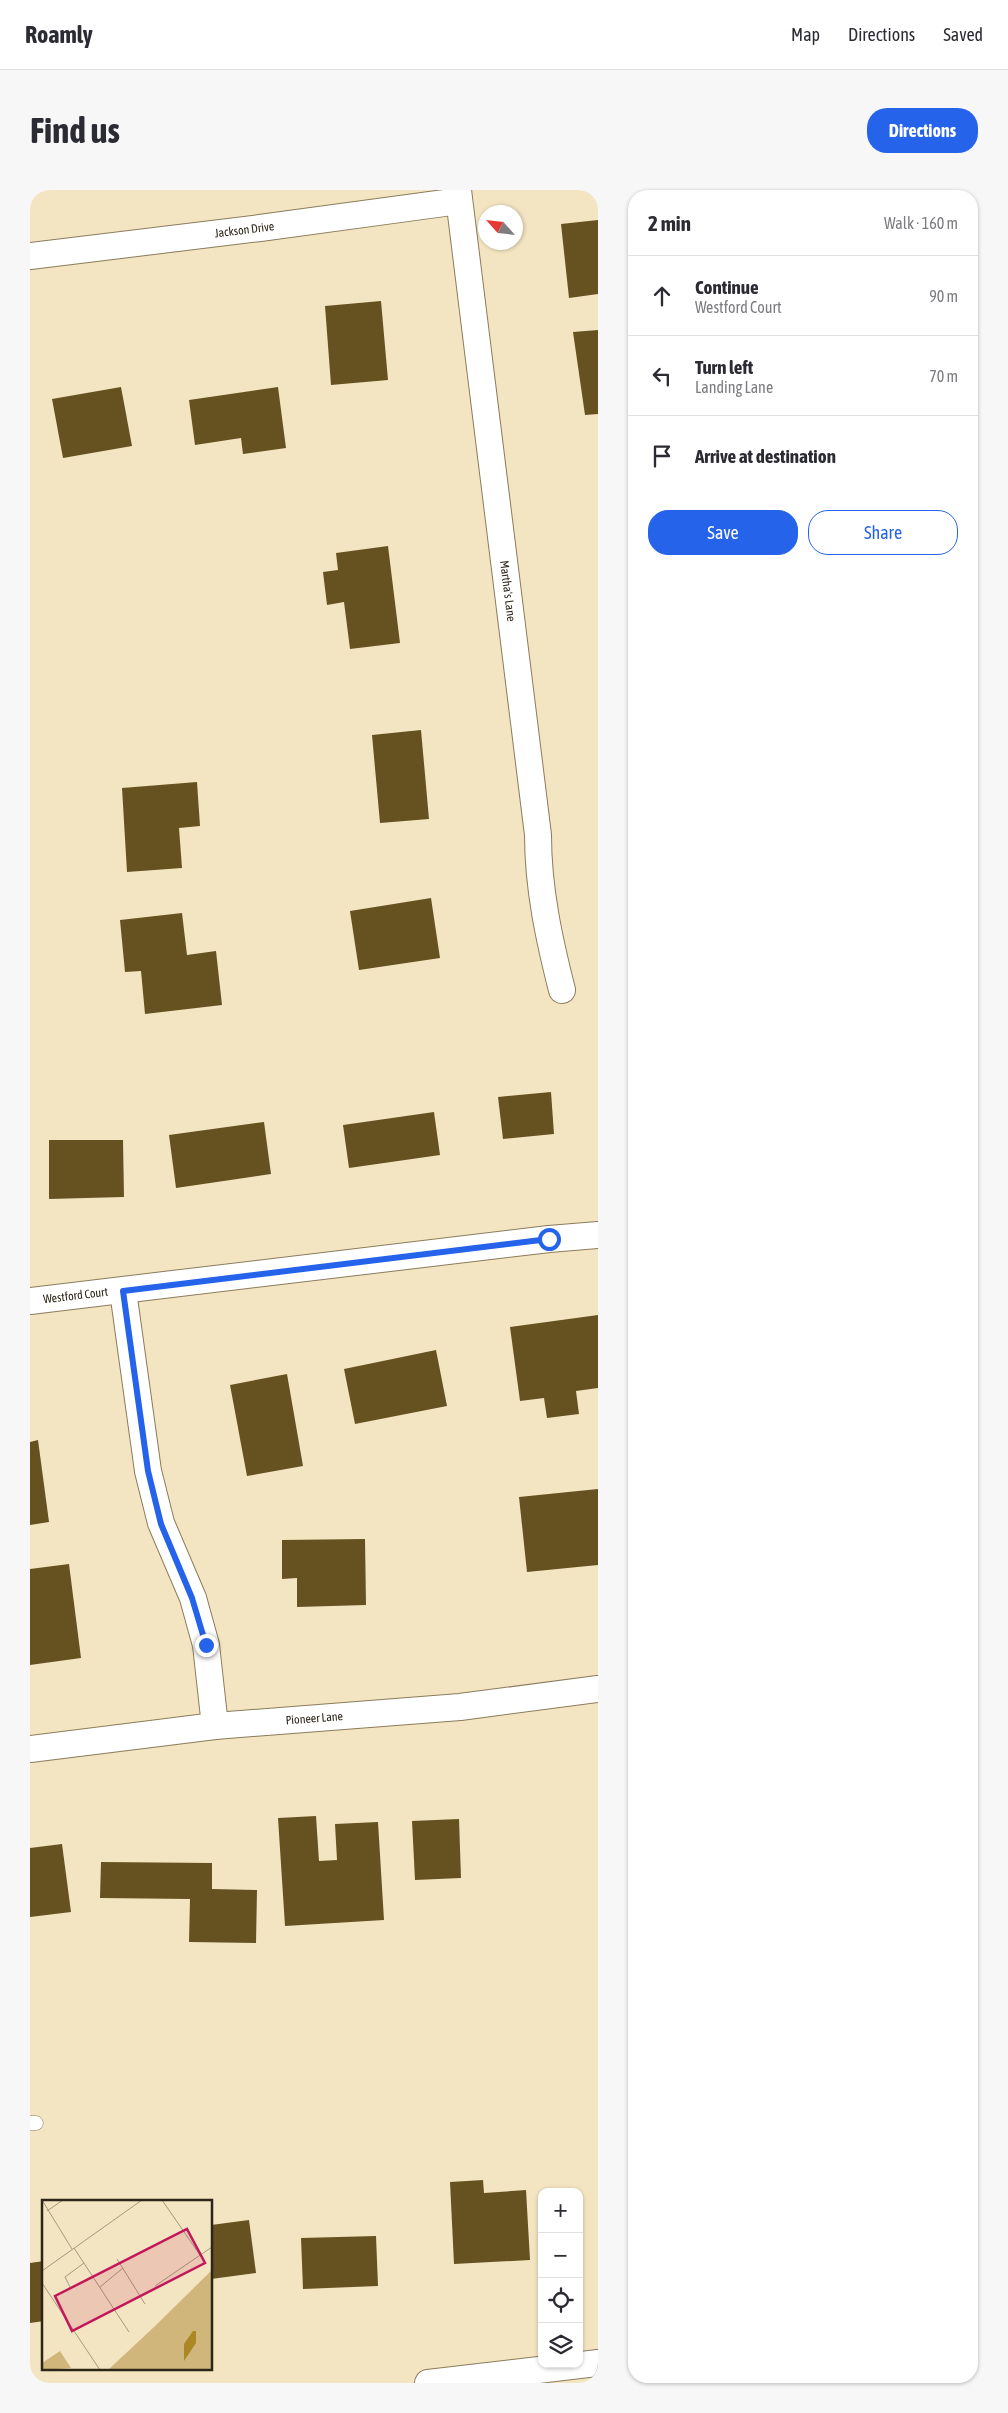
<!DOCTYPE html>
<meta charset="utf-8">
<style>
body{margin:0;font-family:"Asap Condensed",sans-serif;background:#f7f7f7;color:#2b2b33}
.controls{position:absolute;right:15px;bottom:15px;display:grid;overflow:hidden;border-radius:10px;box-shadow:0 1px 4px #0004}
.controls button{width:45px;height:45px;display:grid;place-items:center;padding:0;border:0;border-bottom:1px solid #e1e1e2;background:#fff;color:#2b2b33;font:25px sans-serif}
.compass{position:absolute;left:448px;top:15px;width:45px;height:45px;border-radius:50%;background:#fff;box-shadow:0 1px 4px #0004;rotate:297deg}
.stop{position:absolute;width:15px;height:15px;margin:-11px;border:4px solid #2563eb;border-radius:50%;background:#fff}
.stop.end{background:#2563eb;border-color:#fff;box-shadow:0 1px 5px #0008}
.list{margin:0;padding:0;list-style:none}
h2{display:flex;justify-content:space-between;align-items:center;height:65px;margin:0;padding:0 20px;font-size:21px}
h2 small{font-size:16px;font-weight:400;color:#7c7c81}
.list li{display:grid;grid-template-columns:32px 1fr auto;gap:15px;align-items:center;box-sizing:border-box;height:80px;padding:0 20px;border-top:1px solid #e1e1e2}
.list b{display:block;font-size:19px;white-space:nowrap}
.list p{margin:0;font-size:16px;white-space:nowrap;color:#7c7c81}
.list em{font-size:16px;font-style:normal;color:#7c7c81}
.actions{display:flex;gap:10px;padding:15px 20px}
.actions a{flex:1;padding:11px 0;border:1px solid #2563eb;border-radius:20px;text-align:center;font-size:18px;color:#2563eb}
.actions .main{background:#2563eb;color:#fff}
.icon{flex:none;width:28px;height:28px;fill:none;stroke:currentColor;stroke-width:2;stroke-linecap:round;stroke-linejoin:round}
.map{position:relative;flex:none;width:568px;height:2193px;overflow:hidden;border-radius:20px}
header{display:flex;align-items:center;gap:30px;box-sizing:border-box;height:70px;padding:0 25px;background:#fff;border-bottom:1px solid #e1e1e2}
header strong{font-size:24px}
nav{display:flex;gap:28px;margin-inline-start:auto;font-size:18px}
.intro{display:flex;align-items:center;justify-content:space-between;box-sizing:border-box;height:120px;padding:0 30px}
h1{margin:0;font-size:35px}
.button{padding:12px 22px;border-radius:20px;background:#2563eb;color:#fff;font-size:18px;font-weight:700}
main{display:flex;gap:30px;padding:0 30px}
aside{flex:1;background:#fff;border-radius:20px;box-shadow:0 1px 4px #0004}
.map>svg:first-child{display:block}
.building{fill:#665221}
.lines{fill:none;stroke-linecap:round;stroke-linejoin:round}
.lane-casing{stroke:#8a7c5c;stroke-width:15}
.street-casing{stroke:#8a7c5c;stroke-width:28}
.lane{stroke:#fff;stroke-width:14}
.street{stroke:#fff;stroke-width:26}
.route{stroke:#2563eb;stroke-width:6}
.labels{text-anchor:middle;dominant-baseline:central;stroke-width:5;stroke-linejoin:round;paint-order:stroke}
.street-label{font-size:12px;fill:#2c2619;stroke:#fff}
.inset-road{fill:none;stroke:#a4997e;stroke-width:1}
.view{fill:#c2185b;fill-opacity:0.15;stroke:#c2185b;stroke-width:2.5}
.inset-edge{fill:none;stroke:#2c2619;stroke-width:2.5}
</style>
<header>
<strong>Roamly</strong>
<nav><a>Map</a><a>Directions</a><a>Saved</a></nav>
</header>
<div class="intro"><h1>Find us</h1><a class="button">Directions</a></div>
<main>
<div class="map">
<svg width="568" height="2193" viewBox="0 0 568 2193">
<rect width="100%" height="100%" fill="#f4e5c2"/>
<g class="building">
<polygon points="568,30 568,104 539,108 531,34"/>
<polygon points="351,111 358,190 301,195 295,116"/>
<polygon points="568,140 568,224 555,225 543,142"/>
<polygon points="91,197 102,256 33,268 22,209"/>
<polygon points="248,197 256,258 213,264 211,248 165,255 159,210"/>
<polygon points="358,356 370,453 320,459 314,412 297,415 293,382 308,380 306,363"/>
<polygon points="391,540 399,629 350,633 342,545"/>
<polygon points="167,592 170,636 149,638 152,678 97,682 92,598"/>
<polygon points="401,708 410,768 329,780 320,721"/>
<polygon points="152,723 157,765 186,761 192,815 115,824 111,781 95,782 90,730"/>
<polygon points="521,902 524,944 473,949 468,907"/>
<polygon points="404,922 410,965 319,978 313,935"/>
<polygon points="234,932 241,984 146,998 139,945"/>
<polygon points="19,950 93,950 94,1007 19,1009"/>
<polygon points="568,1125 568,1198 546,1201 549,1224 517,1228 514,1208 490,1211 480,1137"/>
<polygon points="406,1160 417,1216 325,1234 314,1179"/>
<polygon points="257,1184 273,1276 217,1286 200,1195"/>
<polygon points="8,1250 19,1332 0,1335 0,1252"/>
<polygon points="568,1299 568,1375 497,1382 489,1307"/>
<polygon points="335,1349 336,1415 267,1417 267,1388 252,1389 252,1350"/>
<polygon points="39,1374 51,1468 0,1475 0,1379"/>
<polygon points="286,1626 289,1671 307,1670 305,1634 348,1632 354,1730 255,1736 248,1628"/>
<polygon points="429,1629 431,1688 385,1690 382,1631"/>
<polygon points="32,1654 41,1722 0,1727 0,1658"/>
<polygon points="71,1672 182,1673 182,1699 227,1700 226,1753 159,1752 160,1709 70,1708"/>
<polygon points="453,1990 454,2003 496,2000 500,2070 424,2074 420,1992"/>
<polygon points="219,2030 226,2083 181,2089 181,2035"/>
<polygon points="346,2046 348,2096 273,2099 271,2048"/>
<polygon points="14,2071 14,2131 0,2133 0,2073"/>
</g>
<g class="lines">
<defs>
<polyline id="lane" points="0,1933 6,1933"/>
<g id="street">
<path id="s1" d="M428 0 508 645C508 698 519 749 532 800"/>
<path id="s2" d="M0 66 230 38 429 11"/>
<polyline points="93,1101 118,1281 131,1333 163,1408 176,1455 185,1536"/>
<path id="s3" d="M0 1111 519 1049 568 1045"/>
<path id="s4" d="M0 1559 185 1536 430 1517 568 1499"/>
<polyline points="398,2193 568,2173"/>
</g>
</defs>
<use href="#lane" class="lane-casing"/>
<use href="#street" class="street-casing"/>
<use href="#lane" class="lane"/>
<use href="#street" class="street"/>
</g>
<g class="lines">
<polyline class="route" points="176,1455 162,1408 131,1334 118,1281 93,1101 519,1049"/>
</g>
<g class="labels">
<g class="street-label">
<text stroke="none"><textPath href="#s2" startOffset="216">Jackson Drive</textPath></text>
<text stroke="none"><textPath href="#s1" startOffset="404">Martha's Lane</textPath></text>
<text stroke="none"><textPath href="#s3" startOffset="46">Westford Court</textPath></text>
<text stroke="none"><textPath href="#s4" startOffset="286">Pioneer Lane</textPath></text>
</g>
</g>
<g transform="translate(12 2010)">
<rect width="170" height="170" fill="#f4e5c2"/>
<path d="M18 151 29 168 0 170V163Z" fill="#d0b67a"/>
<path d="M170 70V170H66L112 127Z" fill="#d0b67a"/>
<path d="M151 131H154V143L142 161V144Z" fill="#ac8725"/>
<path class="inset-road" d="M0 0 30 49M120 0 158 55M5 11 21 0M32 48 87 132M75 59 103 104M0 71 100 0M0 83 58 170M113 86 170 47M58 87 81 68M29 89 23 77 42 63"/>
<path class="view" d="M145 29 163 63 30 131 13 96Z"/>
<rect width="170" height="170" class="inset-edge"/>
</g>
</svg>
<div class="controls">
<button>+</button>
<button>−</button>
<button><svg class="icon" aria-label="locate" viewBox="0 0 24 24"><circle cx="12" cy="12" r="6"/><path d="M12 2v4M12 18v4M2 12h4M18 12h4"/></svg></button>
<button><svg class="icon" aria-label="layers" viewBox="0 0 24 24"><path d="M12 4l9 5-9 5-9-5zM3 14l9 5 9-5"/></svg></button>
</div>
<svg class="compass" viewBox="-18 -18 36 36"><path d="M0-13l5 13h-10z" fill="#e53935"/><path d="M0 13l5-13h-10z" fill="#7c7c81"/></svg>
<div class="stop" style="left:519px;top:1049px"></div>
<div class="stop end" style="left:176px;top:1455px"></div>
</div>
<aside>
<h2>2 min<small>Walk · 160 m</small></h2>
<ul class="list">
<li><svg class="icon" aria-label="ahead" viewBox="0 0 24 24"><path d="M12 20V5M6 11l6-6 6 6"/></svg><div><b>Continue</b><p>Westford Court</p></div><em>90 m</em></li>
<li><svg class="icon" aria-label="left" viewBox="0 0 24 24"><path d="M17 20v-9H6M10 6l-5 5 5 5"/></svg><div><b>Turn left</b><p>Landing Lane</p></div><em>70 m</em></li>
<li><svg class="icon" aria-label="arrive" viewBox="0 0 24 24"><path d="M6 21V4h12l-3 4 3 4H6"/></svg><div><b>Arrive at destination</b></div></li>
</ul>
<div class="actions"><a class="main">Save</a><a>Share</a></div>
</aside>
</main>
